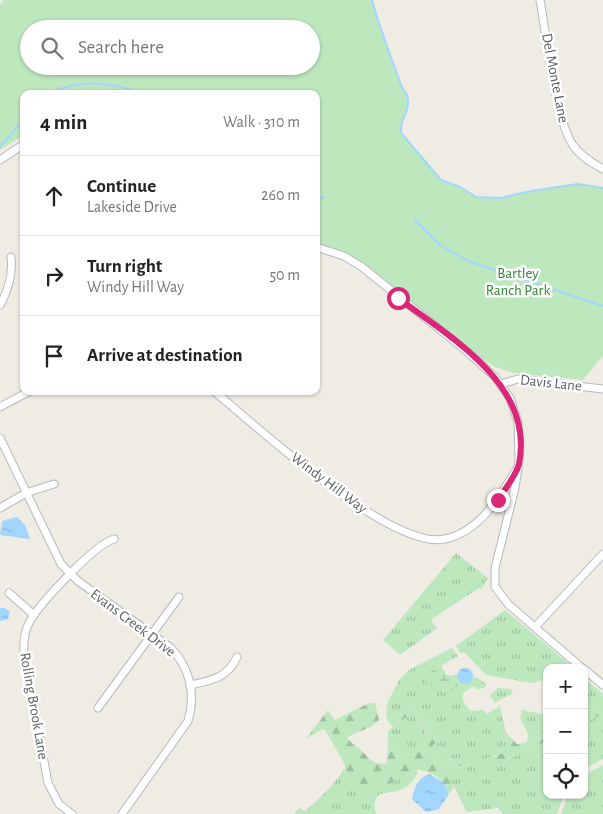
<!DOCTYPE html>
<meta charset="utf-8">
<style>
body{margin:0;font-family:"Alegreya Sans",sans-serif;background:#f6f6f6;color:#222}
.controls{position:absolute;right:15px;bottom:15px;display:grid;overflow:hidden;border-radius:10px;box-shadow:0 1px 4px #0004}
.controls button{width:45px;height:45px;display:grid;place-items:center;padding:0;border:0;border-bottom:1px solid #e0e0e0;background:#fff;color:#222;font:25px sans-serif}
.stop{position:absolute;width:15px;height:15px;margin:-11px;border:4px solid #db2777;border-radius:50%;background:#fff}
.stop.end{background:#db2777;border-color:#fff;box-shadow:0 1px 5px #0008}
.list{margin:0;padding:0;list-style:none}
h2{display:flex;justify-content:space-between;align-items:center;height:65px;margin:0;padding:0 20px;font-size:21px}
h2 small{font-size:16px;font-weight:400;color:#767676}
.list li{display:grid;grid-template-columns:32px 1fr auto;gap:15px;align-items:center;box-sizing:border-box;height:80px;padding:0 20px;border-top:1px solid #e0e0e0}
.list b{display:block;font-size:19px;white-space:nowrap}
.list p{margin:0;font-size:16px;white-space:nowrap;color:#767676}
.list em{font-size:16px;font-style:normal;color:#767676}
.icon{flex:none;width:28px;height:28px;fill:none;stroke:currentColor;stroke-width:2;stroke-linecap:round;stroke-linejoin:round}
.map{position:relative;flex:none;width:603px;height:814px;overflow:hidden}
.search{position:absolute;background:#fff;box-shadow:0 1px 4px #0004;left:20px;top:20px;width:300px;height:55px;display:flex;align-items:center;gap:12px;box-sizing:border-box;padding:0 18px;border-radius:28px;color:#767676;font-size:19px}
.panel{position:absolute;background:#fff;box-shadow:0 1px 4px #0004;left:20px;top:90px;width:300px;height:305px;border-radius:10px}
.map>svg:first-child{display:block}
.grass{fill:url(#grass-tufts)}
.forest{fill:url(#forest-firs)}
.wetland{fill:url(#wetland-marsh)}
.park{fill:#bde8be;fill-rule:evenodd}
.water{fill:url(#water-ripples)}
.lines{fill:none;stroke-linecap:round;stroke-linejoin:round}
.stream{stroke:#a2d6ff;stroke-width:2}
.minor-casing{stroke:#b5b9be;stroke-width:9}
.minor{stroke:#fff;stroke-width:7}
.route{stroke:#db2777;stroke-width:6}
.labels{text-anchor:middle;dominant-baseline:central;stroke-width:5;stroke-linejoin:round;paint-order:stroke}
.street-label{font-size:15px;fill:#5b5f64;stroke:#fff}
.park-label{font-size:15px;fill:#308634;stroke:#fff}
</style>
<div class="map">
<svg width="603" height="814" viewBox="0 0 603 814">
<defs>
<pattern id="grass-tufts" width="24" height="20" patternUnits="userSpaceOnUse" patternTransform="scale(1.25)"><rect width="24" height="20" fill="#bde8be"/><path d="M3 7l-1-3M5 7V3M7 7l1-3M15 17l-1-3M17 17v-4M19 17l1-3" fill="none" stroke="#9dbf9e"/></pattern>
<pattern id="forest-firs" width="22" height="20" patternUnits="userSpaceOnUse" patternTransform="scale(1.25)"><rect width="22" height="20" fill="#bde8be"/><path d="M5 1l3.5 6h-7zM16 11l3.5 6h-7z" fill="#9dbf9e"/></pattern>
<pattern id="wetland-marsh" width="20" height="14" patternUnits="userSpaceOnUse" patternTransform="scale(1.25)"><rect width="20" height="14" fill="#bde8be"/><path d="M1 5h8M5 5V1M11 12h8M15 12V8" fill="none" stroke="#9dbf9e"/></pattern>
<pattern id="water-ripples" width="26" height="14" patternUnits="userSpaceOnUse" patternTransform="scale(1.25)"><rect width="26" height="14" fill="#a2d6ff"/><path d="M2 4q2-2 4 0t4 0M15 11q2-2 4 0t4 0" fill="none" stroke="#87b1d2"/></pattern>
</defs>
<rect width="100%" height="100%" fill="#efece3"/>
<g class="grass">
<polygon points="456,553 488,578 481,590 479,588 433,618 432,623 437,628 400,655 383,640"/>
<polygon points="505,610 568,663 562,668 547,668 547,679 532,683 486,675 464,652 461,654 456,646"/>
<path d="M452 648 458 656 425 675 462 684 472 677 478 678 486 684V687L477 690 474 686 463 693C461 701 466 706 471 711L483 710 487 714 500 706 506 733 502 737 508 746 504 753 491 756 504 761 547 741V795H564L557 814H503L498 808 467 812C460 801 454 783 445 775L451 767 468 765 464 758 437 761 432 756V746L439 741 412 709 388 721 386 715 388 701 400 679 409 670Z"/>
<polygon points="584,678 603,694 600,705 595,711 584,708"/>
<polygon points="498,688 511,689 513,693 495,703 490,695"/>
<polygon points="522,710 542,714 547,718 547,738 527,742 528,734 520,718"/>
<polygon points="603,714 603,759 584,769 584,723"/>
<path d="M409 715C432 725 432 743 410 755L400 752 393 743 388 742V731Z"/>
<polygon points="603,765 603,814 561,814 568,795 584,795 584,776"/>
<path d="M344 768C358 800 393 783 416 770L418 773C414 779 411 784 405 788 390 797 370 785 376 814H294L299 808 305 811C319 799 335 785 344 768Z"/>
</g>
<g class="forest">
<polygon points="603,694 603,714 584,723 584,708 595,711 599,705"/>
<path d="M369 703H375L379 720 371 727 347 737C350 743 354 744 359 748 369 757 371 766 387 763L388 742 393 743 400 752 410 755C432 743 433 725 409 715L393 727 388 721 412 709 424 714 439 741 432 746V756L437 761 464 758 469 765 451 767 446 775 452 782 453 789 449 794C447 781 429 769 416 770L381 788H369L353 782 348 778 344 763 325 730 322 729 305 740 328 710 335 720Z"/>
<polygon points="506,733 517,744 547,738 547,741 504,761 479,764 480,760 504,753 507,746 502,736"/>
</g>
<polygon class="wetland" points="441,666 446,674 451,676 456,674 462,684 452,689 427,684 424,675"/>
<path class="park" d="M4 0H372C380 29 391 57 401 85 402 89 406 92 407 95 412 110 399 119 401 133L441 180 460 187 476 197 501 198 531 191 578 184 603 188V356L583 380 513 373 493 366 466 349 361 264 316 246V94H24V135L0 150V5ZM29 29H311V66H29Z"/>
<g class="water">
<polygon points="17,517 25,525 30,539 0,535 2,521"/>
<polygon points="0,608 5,608 10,612 8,619 0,621"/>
<circle cx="465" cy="676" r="8"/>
<path d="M429 774 444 783 449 794 439 809 426 812 412 799C414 788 418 778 429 774Z"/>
</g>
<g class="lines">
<g class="stream">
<path d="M372 0C380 29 391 57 401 85 402 89 406 92 407 95 412 110 399 119 401 133L441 180 460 187 476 197 501 198 531 191 578 184 603 188"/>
<path d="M50 94C75 77 116 83 143 94"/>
<polyline points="0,147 24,119"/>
<polyline points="316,200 324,197"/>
<polyline points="415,220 440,245 468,261 603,306"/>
</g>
<defs>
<g id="minor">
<path d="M540 0C546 33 556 122 573 145 580 156 592 163 603 169"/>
<polyline points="0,160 24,144"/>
<polyline points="316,247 344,256 362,267 464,349 495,377 510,398 518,422 519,460 515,488 495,568 495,587 509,605 582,668"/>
<path d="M0 305C8 291 13 273 11 257"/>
<polyline points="501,384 518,379 603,389"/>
<path d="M214 391C256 426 392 551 445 539 481 531 499 497 517 469"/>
<polyline points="0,407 30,391"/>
<path d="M0 438 61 564 78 581 171 648C190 668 196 694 188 721L122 814"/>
<polyline points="0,508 26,493 54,484"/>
<polyline points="9,593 34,615"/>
<polyline points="535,627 603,554"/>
<polyline points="584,669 603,685"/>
<path d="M190 685C210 681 228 678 237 657"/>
<polyline points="98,708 179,597"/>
<path d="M72 814 59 804 48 783 24 654C23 643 24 633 29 623 38 605 95 544 114 539"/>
</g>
</defs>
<use href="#minor" class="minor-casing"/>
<use href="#minor" class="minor"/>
</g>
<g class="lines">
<path class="route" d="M398 298C451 338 535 385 519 464 516 476 504 490 498 500"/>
</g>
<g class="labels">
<g class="street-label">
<text transform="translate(555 78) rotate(79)">Del Monte Lane</text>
<text transform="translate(551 383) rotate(6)">Davis Lane</text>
<text transform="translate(329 483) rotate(37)">Windy Hill Way</text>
<text transform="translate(133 623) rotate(37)">Evans Creek Drive</text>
<text transform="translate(34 706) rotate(80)">Rolling Brook Lane</text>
</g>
<g class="park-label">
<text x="518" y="273">Bartley<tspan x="518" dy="17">Ranch Park</tspan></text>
</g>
</g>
</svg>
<div class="controls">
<button>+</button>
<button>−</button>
<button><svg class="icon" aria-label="locate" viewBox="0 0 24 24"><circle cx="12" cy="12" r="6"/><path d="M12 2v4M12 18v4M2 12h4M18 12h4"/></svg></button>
</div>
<div class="stop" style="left:398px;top:298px"></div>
<div class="stop end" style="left:498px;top:500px"></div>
<div class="search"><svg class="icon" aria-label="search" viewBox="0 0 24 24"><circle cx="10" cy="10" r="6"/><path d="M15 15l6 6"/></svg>Search here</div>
<section class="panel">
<h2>4 min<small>Walk · 310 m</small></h2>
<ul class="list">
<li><svg class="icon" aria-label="ahead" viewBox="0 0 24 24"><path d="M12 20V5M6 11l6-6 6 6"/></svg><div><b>Continue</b><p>Lakeside Drive</p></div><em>260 m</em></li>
<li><svg class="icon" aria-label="right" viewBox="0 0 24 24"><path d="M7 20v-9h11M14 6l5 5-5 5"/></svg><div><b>Turn right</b><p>Windy Hill Way</p></div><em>50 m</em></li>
<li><svg class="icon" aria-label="arrive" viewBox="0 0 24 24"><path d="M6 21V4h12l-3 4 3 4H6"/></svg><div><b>Arrive at destination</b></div></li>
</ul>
</section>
</div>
